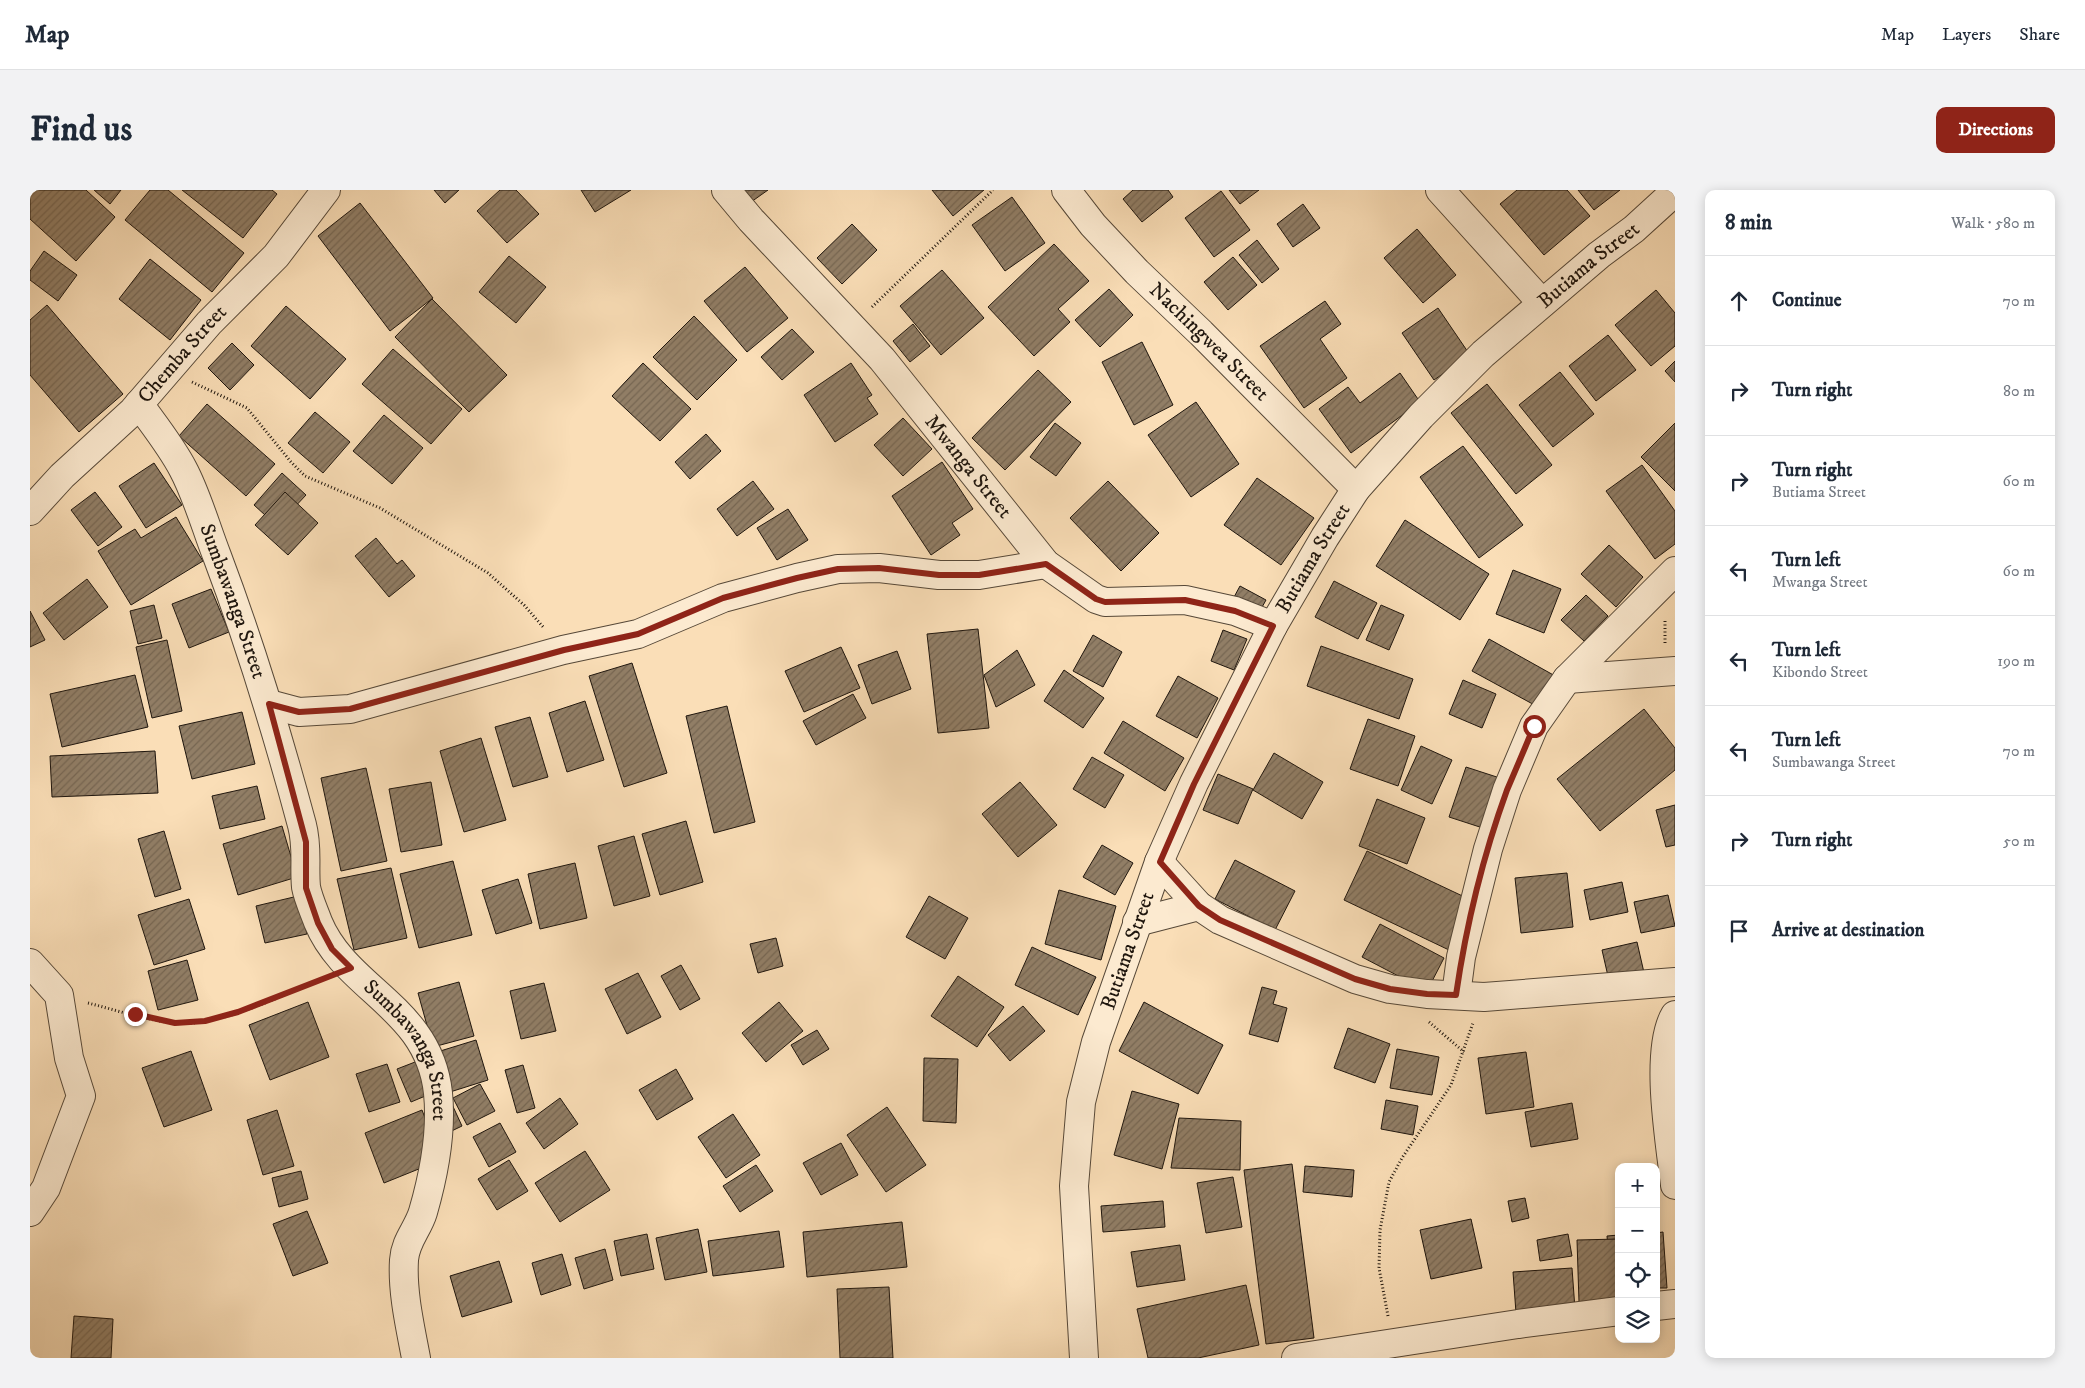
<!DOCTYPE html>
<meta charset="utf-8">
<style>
body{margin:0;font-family:"IM FELL DW Pica",serif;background:#f2f2f3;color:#1f2937}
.controls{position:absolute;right:15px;bottom:15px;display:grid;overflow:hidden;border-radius:10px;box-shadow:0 2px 12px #0003}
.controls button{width:45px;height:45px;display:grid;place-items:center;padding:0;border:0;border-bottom:1px solid #e0e1e3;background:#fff;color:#1f2937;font:25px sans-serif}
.stop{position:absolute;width:15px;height:15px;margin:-11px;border:4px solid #8f2418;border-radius:50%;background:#fff}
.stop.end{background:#8f2418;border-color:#fff;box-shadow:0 1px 5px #0008}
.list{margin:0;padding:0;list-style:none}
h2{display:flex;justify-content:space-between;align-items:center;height:65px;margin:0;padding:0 20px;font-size:21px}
h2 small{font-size:16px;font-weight:400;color:#747a83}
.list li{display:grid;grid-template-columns:32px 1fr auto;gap:15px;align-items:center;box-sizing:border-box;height:90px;padding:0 20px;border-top:1px solid #e0e1e3}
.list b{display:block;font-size:19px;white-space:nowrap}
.list p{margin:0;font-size:16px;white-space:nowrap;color:#747a83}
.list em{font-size:16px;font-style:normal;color:#747a83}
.icon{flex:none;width:28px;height:28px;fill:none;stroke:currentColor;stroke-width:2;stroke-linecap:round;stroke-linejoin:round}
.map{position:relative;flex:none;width:1645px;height:1168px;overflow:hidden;border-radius:10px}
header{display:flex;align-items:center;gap:30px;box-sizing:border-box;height:70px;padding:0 25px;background:#fff;border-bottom:1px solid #e0e1e3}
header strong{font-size:24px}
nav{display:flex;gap:28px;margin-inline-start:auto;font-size:18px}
.intro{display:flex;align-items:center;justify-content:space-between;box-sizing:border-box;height:120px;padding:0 30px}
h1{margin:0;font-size:35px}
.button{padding:12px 22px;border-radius:10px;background:#8f2418;color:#fff;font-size:18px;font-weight:700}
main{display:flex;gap:30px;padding:0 30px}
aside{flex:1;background:#fff;border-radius:10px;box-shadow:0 2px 12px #0003}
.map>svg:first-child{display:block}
.building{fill:url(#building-hatch);stroke:#1f160e}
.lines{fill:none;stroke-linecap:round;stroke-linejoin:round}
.minor-casing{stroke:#564838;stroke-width:30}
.path{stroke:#1f160e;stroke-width:3;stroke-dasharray:1 2.5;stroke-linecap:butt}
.minor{stroke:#fcead0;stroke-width:28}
.route{stroke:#8f2418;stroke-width:6}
.labels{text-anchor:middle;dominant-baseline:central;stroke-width:4;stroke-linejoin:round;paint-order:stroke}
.street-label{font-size:21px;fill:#1f160e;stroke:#fcead0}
</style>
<header>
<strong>Map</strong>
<nav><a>Map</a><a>Layers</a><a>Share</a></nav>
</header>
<div class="intro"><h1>Find us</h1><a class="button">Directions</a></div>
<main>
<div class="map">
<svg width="1645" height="1168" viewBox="0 0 1645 1168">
<defs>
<pattern id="building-hatch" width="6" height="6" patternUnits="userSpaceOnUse" patternTransform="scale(1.25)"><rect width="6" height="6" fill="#917e66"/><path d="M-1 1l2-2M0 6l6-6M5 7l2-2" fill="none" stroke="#766652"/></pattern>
</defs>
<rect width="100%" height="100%" fill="#fadeb7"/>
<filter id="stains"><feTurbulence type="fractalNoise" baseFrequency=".004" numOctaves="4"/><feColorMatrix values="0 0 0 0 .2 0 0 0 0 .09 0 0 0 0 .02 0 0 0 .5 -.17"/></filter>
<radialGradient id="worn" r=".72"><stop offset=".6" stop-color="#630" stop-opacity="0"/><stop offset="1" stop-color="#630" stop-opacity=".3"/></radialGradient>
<g class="building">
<polygon points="0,0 56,0 85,27 46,71 0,29"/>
<polygon points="64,0 91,0 80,14"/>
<polygon points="120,0 138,0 214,63 182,102 95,30"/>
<polygon points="152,0 242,0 247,4 213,48"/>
<polygon points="404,0 429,0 415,13"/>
<polygon points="470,0 486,0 509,24 477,53 447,21"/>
<polygon points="551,0 601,0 565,22"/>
<polygon points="702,0 738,0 714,17"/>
<polygon points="902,0 954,0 923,26"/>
<polygon points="1103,0 1138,0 1143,7 1112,32 1093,9"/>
<polygon points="1199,0 1229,0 1210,14"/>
<polygon points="1487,0 1537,0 1560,26 1514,65 1470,14"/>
<polygon points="1548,0 1590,0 1564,20"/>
<polygon points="1191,1 1220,40 1184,67 1155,28"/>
<polygon points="982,7 1015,53 975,81 942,35"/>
<polygon points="330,13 403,108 360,141 288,46"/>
<polygon points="1273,14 1290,38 1263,57 1247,34"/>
<polygon points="822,34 847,60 812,94 787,68"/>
<polygon points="1387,39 1426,85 1393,113 1354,68"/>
<polygon points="1227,50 1249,79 1232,93 1209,65"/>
<polygon points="1024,54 1059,91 1028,119 1040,132 1004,166 958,117"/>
<polygon points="14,61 47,85 28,111 0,90 0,81"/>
<polygon points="479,66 516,97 486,133 449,102"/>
<polygon points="1203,67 1227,95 1198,120 1174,92"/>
<polygon points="120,69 171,110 140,150 89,109"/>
<polygon points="715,77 758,128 717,162 674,111"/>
<polygon points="912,80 954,128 911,165 870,116"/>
<polygon points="1079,99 1103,125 1070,157 1045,130"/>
<polygon points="1626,100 1645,123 1645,156 1621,176 1585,135"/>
<polygon points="402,109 477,185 439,222 365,147"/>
<polygon points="1295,111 1311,134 1290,149 1317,188 1274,218 1230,156"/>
<polygon points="17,115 93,204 49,242 0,185 0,130"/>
<polygon points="256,116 316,169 280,209 221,156"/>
<polygon points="1408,118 1440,165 1404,190 1372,143"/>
<polygon points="664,126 707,170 667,210 623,167"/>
<polygon points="883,134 900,156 880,172 863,151"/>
<polygon points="762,139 784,162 752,190 731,167"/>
<polygon points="1578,145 1606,180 1566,211 1539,176"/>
<polygon points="1112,152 1143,215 1104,235 1072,172"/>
<polygon points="202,153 224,175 200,200 178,178"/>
<polygon points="363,159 432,219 401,254 332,194"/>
<polygon points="1645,171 1645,192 1635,181"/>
<polygon points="613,173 661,219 630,251 582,206"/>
<polygon points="821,173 842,205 837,208 848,224 805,252 774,205"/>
<polygon points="1008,180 1041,212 975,280 942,248"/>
<polygon points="1530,182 1564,224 1523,257 1489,215"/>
<polygon points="1370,183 1390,212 1321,263 1289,219 1318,197 1330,213"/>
<polygon points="1457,194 1522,275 1486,304 1421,223"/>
<polygon points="1166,212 1209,274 1161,307 1118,245"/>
<polygon points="177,214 245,274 216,306 149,246"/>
<polygon points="285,222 320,252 293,283 258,253"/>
<polygon points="354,225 393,258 362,294 323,261"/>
<polygon points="873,228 902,259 873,286 844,255"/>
<polygon points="1025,233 1051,253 1026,286 1000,267"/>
<polygon points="1645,233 1645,301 1611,267"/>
<polygon points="676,244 691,261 660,289 645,272"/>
<polygon points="1433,256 1493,335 1449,368 1390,287"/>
<polygon points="912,272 943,319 922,333 930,345 901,365 862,306"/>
<polygon points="124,273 152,315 116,338 89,296"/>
<polygon points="1612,275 1645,321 1645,354 1625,369 1576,301"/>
<polygon points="252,283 276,305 247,336 224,315"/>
<polygon points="1227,288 1284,328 1251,375 1194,335"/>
<polygon points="723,291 744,319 707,346 687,319"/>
<polygon points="1078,291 1129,343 1091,381 1040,328"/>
<polygon points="65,302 92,337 68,356 41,320"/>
<polygon points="255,302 288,333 258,365 225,335"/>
<polygon points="758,319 778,350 747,370 727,338"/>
<polygon points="146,327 173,371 101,415 68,361 105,339 111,348"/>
<polygon points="1375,330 1459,384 1430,430 1346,376"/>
<polygon points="346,348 367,374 372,370 385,386 359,407 325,366"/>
<polygon points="1579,355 1613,387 1586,417 1551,384"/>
<polygon points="1483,380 1531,399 1514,443 1466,424"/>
<polygon points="57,389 78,417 34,450 13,423"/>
<polygon points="1304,391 1347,413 1328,449 1285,427"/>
<polygon points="1210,396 1236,410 1221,437 1196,422"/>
<polygon points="181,399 199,442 159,458 142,414"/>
<polygon points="1556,405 1578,426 1554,451 1531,430"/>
<polygon points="124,415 132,448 108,454 100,421"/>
<polygon points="1351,415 1374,425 1359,460 1336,450"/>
<polygon points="0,421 15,450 0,457"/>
<polygon points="948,439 959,538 908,543 897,444"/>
<polygon points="1193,440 1217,449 1204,480 1181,471"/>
<polygon points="1063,445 1092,462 1073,497 1043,481"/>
<polygon points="1459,449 1527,487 1510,518 1442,481"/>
<polygon points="137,450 152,521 122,528 106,457"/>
<polygon points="1291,456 1383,489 1369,529 1277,496"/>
<polygon points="811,457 830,498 774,522 755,481"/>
<polygon points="987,460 1005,495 966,517 954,485"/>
<polygon points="867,461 881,499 842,514 828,475"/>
<polygon points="602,473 637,583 594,597 559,486"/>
<polygon points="1034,480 1074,508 1053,538 1014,511"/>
<polygon points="105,485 118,537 32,557 20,504"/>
<polygon points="1148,486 1188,508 1167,548 1126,526"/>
<polygon points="1433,490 1466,504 1452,538 1419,524"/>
<polygon points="823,504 836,528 786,555 773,531"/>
<polygon points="555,511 574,570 537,582 519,523"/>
<polygon points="697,516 725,632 684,643 656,526"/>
<polygon points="1614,519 1645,558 1645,580 1570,641 1527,589"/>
<polygon points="212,522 225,574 162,589 149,536"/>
<polygon points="500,527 518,587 483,597 465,537"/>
<polygon points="1338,529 1385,546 1368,596 1320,579"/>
<polygon points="1093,531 1154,568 1135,601 1074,563"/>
<polygon points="451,548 476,630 434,642 410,561"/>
<polygon points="1391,556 1422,570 1402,614 1371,600"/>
<polygon points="125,561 128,603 22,607 20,566"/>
<polygon points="1244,563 1293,592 1272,629 1223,600"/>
<polygon points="1062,567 1094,585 1075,618 1043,599"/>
<polygon points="1436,577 1476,590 1459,640 1419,627"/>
<polygon points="336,578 357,671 311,681 291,588"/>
<polygon points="1188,584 1223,599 1208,634 1173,620"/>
<polygon points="401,592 412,655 371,662 359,599"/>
<polygon points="990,592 1027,635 988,667 952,624"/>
<polygon points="227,596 235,629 190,639 182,606"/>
<polygon points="1347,609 1395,628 1377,674 1329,656"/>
<polygon points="1645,615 1645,655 1636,657 1626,620"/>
<polygon points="656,631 673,692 630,705 612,644"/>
<polygon points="252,636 267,687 208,705 193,654"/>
<polygon points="134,641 151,699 125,707 108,649"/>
<polygon points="604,646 620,706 584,716 568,656"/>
<polygon points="1072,655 1103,673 1085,705 1053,687"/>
<polygon points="1337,661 1441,710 1419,760 1314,710"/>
<polygon points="1205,670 1265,701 1245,740 1185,709"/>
<polygon points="423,671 442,745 389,758 370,684"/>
<polygon points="545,673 557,728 510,739 498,684"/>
<polygon points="361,678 377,748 324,760 307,689"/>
<polygon points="1537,683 1543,737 1491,743 1485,688"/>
<polygon points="488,689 502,733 466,744 452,700"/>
<polygon points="1592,692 1598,722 1560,730 1554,700"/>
<polygon points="1029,700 1086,716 1071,770 1015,754"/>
<polygon points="1638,705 1645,736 1611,743 1604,712"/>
<polygon points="268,706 277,744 235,753 226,716"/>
<polygon points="899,706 938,728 915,769 876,747"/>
<polygon points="159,709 175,759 124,775 108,725"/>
<polygon points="1350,734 1414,768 1397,801 1332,767"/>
<polygon points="746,748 753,776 728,783 720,754"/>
<polygon points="1607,752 1615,787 1580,795 1572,760"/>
<polygon points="1002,757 1066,787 1048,825 985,795"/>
<polygon points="157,770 168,810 128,820 118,781"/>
<polygon points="651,775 670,809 650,820 631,786"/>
<polygon points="608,783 631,827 597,844 575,799"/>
<polygon points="928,786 974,817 947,857 901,826"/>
<polygon points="429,792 444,846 403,857 388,803"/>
<polygon points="514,793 526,841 491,849 480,801"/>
<polygon points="1232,797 1247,801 1243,814 1257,818 1248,852 1219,844"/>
<polygon points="278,812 299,867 240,890 219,835"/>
<polygon points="749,812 773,841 736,872 712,843"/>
<polygon points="1114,812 1193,855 1168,904 1089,861"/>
<polygon points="993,816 1015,841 980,871 958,845"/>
<polygon points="1318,838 1360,854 1345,893 1304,878"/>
<polygon points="787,840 799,859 773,875 761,855"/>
<polygon points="446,850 458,890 420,902 407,862"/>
<polygon points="1367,859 1409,867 1402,905 1360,898"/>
<polygon points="161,861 182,920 134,937 112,878"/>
<polygon points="1496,862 1504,917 1456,924 1448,868"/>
<polygon points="398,867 412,899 381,912 367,879"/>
<polygon points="894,868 928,869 926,933 893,931"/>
<polygon points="357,874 370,912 339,922 326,884"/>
<polygon points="493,875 505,918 487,923 475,880"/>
<polygon points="646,879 663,909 627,930 609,900"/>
<polygon points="450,894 465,921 437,935 423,908"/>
<polygon points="1102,901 1149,914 1132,979 1084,965"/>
<polygon points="530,908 548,934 514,959 496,933"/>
<polygon points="420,910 432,936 407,948 395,923"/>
<polygon points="1356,910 1388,916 1383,945 1351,939"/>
<polygon points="1542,913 1548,949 1501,957 1495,922"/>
<polygon points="857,917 896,975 856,1002 817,945"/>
<polygon points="247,920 264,976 233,985 217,930"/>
<polygon points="392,920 411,970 354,993 335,943"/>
<polygon points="703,924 730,965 696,988 668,947"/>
<polygon points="1149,928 1211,931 1210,980 1141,978"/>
<polygon points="470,933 486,962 459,977 443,947"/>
<polygon points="811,953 828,985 791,1005 773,973"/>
<polygon points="555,961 580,1000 530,1032 505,993"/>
<polygon points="479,970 498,1001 467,1020 448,989"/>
<polygon points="1262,974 1284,1148 1236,1154 1214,980"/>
<polygon points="726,975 743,1001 710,1022 693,996"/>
<polygon points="1275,976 1324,980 1322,1007 1273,1002"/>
<polygon points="271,981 278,1009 249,1017 242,988"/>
<polygon points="1203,987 1212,1037 1176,1043 1167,993"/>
<polygon points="1495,1008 1499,1028 1482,1032 1478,1011"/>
<polygon points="1133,1011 1135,1037 1073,1042 1071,1016"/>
<polygon points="277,1021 298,1073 263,1086 243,1034"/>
<polygon points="1441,1029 1452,1078 1401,1089 1390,1040"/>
<polygon points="872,1032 877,1077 777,1087 773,1042"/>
<polygon points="668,1039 677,1082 635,1090 626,1048"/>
<polygon points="749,1041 754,1077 683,1086 678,1051"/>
<polygon points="1633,1042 1637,1098 1626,1098 1626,1043"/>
<polygon points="617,1044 624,1079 591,1086 584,1051"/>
<polygon points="1538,1044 1542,1066 1510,1071 1507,1050"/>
<polygon points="1589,1045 1589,1101 1581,1101 1577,1046"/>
<polygon points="1589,1049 1589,1111 1549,1112 1547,1050"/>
<polygon points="1150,1055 1155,1090 1107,1097 1101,1062"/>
<polygon points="575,1059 583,1090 554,1099 545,1068"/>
<polygon points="532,1064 541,1095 511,1105 502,1073"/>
<polygon points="469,1071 482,1112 432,1127 420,1086"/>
<polygon points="1542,1078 1545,1119 1486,1123 1483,1082"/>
<polygon points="1216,1095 1229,1155 1168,1168 1118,1168 1107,1119"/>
<polygon points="859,1097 863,1168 810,1168 807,1099"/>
<polygon points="44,1126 83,1129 81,1168 41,1168"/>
</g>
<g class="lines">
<defs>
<g id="minor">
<path id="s1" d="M696 0 721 30 852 169 1016 374 1066 409 1075 412 1155 410 1205 421 1243 436"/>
<path id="s2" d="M1036 0 1063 35 1107 82 1171 143 1326 299"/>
<polyline points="1410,0 1512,113"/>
<path id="s3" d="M109 214C124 235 141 256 153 279 167 305 176 338 187 366 221 456 247 542 272 635 278 658 274 675 276 697 278 708 284 721 288 732 316 800 399 817 408 903 412 942 404 984 393 1022 388 1039 375 1051 374 1070 372 1102 380 1136 386 1168"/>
<path id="s4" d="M0 321 32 286 103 221 179 133 246 66 296 0"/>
<polyline points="1537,489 1645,481"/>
<polyline points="239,514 269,522 320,519 533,460 608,444 693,408 767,388 808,379 849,378 909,385 949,385 1016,374"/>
<polyline points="1129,672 1169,716 1190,730 1325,789 1360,799 1397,804 1454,807 1645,792"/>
<polyline points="1107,732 1169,716"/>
<polyline points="0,773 29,805 39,868 51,906 16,998 0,1022"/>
<polyline points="1426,805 1431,767 1458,659 1477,600 1504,536 1537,489 1645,381"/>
<path d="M1645 825C1624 860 1640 953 1645 995"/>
<polyline points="1626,1116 1645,1114"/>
<path id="s5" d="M1054 1168 1044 996 1051 912 1066 852 1129 672 1164 593 1243 436 1295 347 1326 299 1391 226 1453 164 1569 65 1604 39 1638 8 1645 0"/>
<polyline points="1266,1168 1488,1134 1589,1121"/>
</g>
</defs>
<use href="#minor" class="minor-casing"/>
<g class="path">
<polyline points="842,117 963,0"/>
<polyline points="162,192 217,218 261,272 275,286 350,318 458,383 494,415 514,438"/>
<polyline points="1635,431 1635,455"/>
<path d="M58 813C86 820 115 830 144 833 187 838 252 805 292 789"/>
<polyline points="1399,832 1434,862"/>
<polyline points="1358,1126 1349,1078 1350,1040 1359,992 1372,968 1421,895 1443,833"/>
</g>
<use href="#minor" class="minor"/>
</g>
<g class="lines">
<path class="route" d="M105 824 145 833 175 831 208 822 321 778 302 759 288 733 276 698V652L239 514 269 522 320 519 534 460 608 444 693 408 767 388 808 379 849 378 909 385H949L1016 374 1066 409 1075 412 1155 410 1205 421 1243 436 1164 594 1130 672 1169 716 1190 730 1325 789 1360 799 1397 804 1426 805C1436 736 1453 666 1477 600 1486 579 1495 558 1504 536"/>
</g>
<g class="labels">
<g class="street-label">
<text stroke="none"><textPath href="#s5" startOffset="1255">Butiama Street</textPath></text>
<text stroke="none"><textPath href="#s2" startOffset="209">Nachingwea Street</textPath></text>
<text stroke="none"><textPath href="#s4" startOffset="219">Chemba Street</textPath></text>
<text stroke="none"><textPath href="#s1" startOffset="368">Mwanga Street</textPath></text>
<text stroke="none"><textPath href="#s5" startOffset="850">Butiama Street</textPath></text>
<text stroke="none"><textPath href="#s3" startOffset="220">Sumbawanga Street</textPath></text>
<text stroke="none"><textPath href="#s5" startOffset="415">Butiama Street</textPath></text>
<text stroke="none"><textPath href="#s3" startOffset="714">Sumbawanga Street</textPath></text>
</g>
</g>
<rect width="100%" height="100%" filter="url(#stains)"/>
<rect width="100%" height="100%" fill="url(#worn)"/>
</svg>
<div class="controls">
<button>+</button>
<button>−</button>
<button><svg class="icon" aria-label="locate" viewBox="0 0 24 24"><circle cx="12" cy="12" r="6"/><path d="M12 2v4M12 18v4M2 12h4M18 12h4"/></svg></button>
<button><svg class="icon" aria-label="layers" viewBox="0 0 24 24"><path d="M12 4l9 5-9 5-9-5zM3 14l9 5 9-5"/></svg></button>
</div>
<div class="stop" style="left:1504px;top:536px"></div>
<div class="stop end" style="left:105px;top:824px"></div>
</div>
<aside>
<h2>8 min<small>Walk · 580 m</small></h2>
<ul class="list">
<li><svg class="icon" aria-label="ahead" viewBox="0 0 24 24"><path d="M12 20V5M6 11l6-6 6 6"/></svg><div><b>Continue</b></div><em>70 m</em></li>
<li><svg class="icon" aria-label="right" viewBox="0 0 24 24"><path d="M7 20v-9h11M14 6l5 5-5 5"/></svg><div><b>Turn right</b></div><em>80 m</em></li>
<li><svg class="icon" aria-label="right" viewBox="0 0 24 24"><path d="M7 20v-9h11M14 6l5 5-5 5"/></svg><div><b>Turn right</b><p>Butiama Street</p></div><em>60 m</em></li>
<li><svg class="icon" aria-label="left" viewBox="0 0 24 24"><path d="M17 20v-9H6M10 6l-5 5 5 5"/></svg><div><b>Turn left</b><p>Mwanga Street</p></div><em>60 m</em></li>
<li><svg class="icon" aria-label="left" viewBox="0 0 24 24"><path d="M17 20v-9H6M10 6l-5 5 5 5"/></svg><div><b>Turn left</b><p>Kibondo Street</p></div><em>190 m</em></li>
<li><svg class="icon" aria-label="left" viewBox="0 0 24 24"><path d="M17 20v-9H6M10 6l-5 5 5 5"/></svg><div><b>Turn left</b><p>Sumbawanga Street</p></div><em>70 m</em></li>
<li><svg class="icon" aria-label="right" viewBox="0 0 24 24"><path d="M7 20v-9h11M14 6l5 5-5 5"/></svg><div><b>Turn right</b></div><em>50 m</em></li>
<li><svg class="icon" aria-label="arrive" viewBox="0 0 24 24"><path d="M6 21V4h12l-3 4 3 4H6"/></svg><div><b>Arrive at destination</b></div></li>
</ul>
</aside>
</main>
